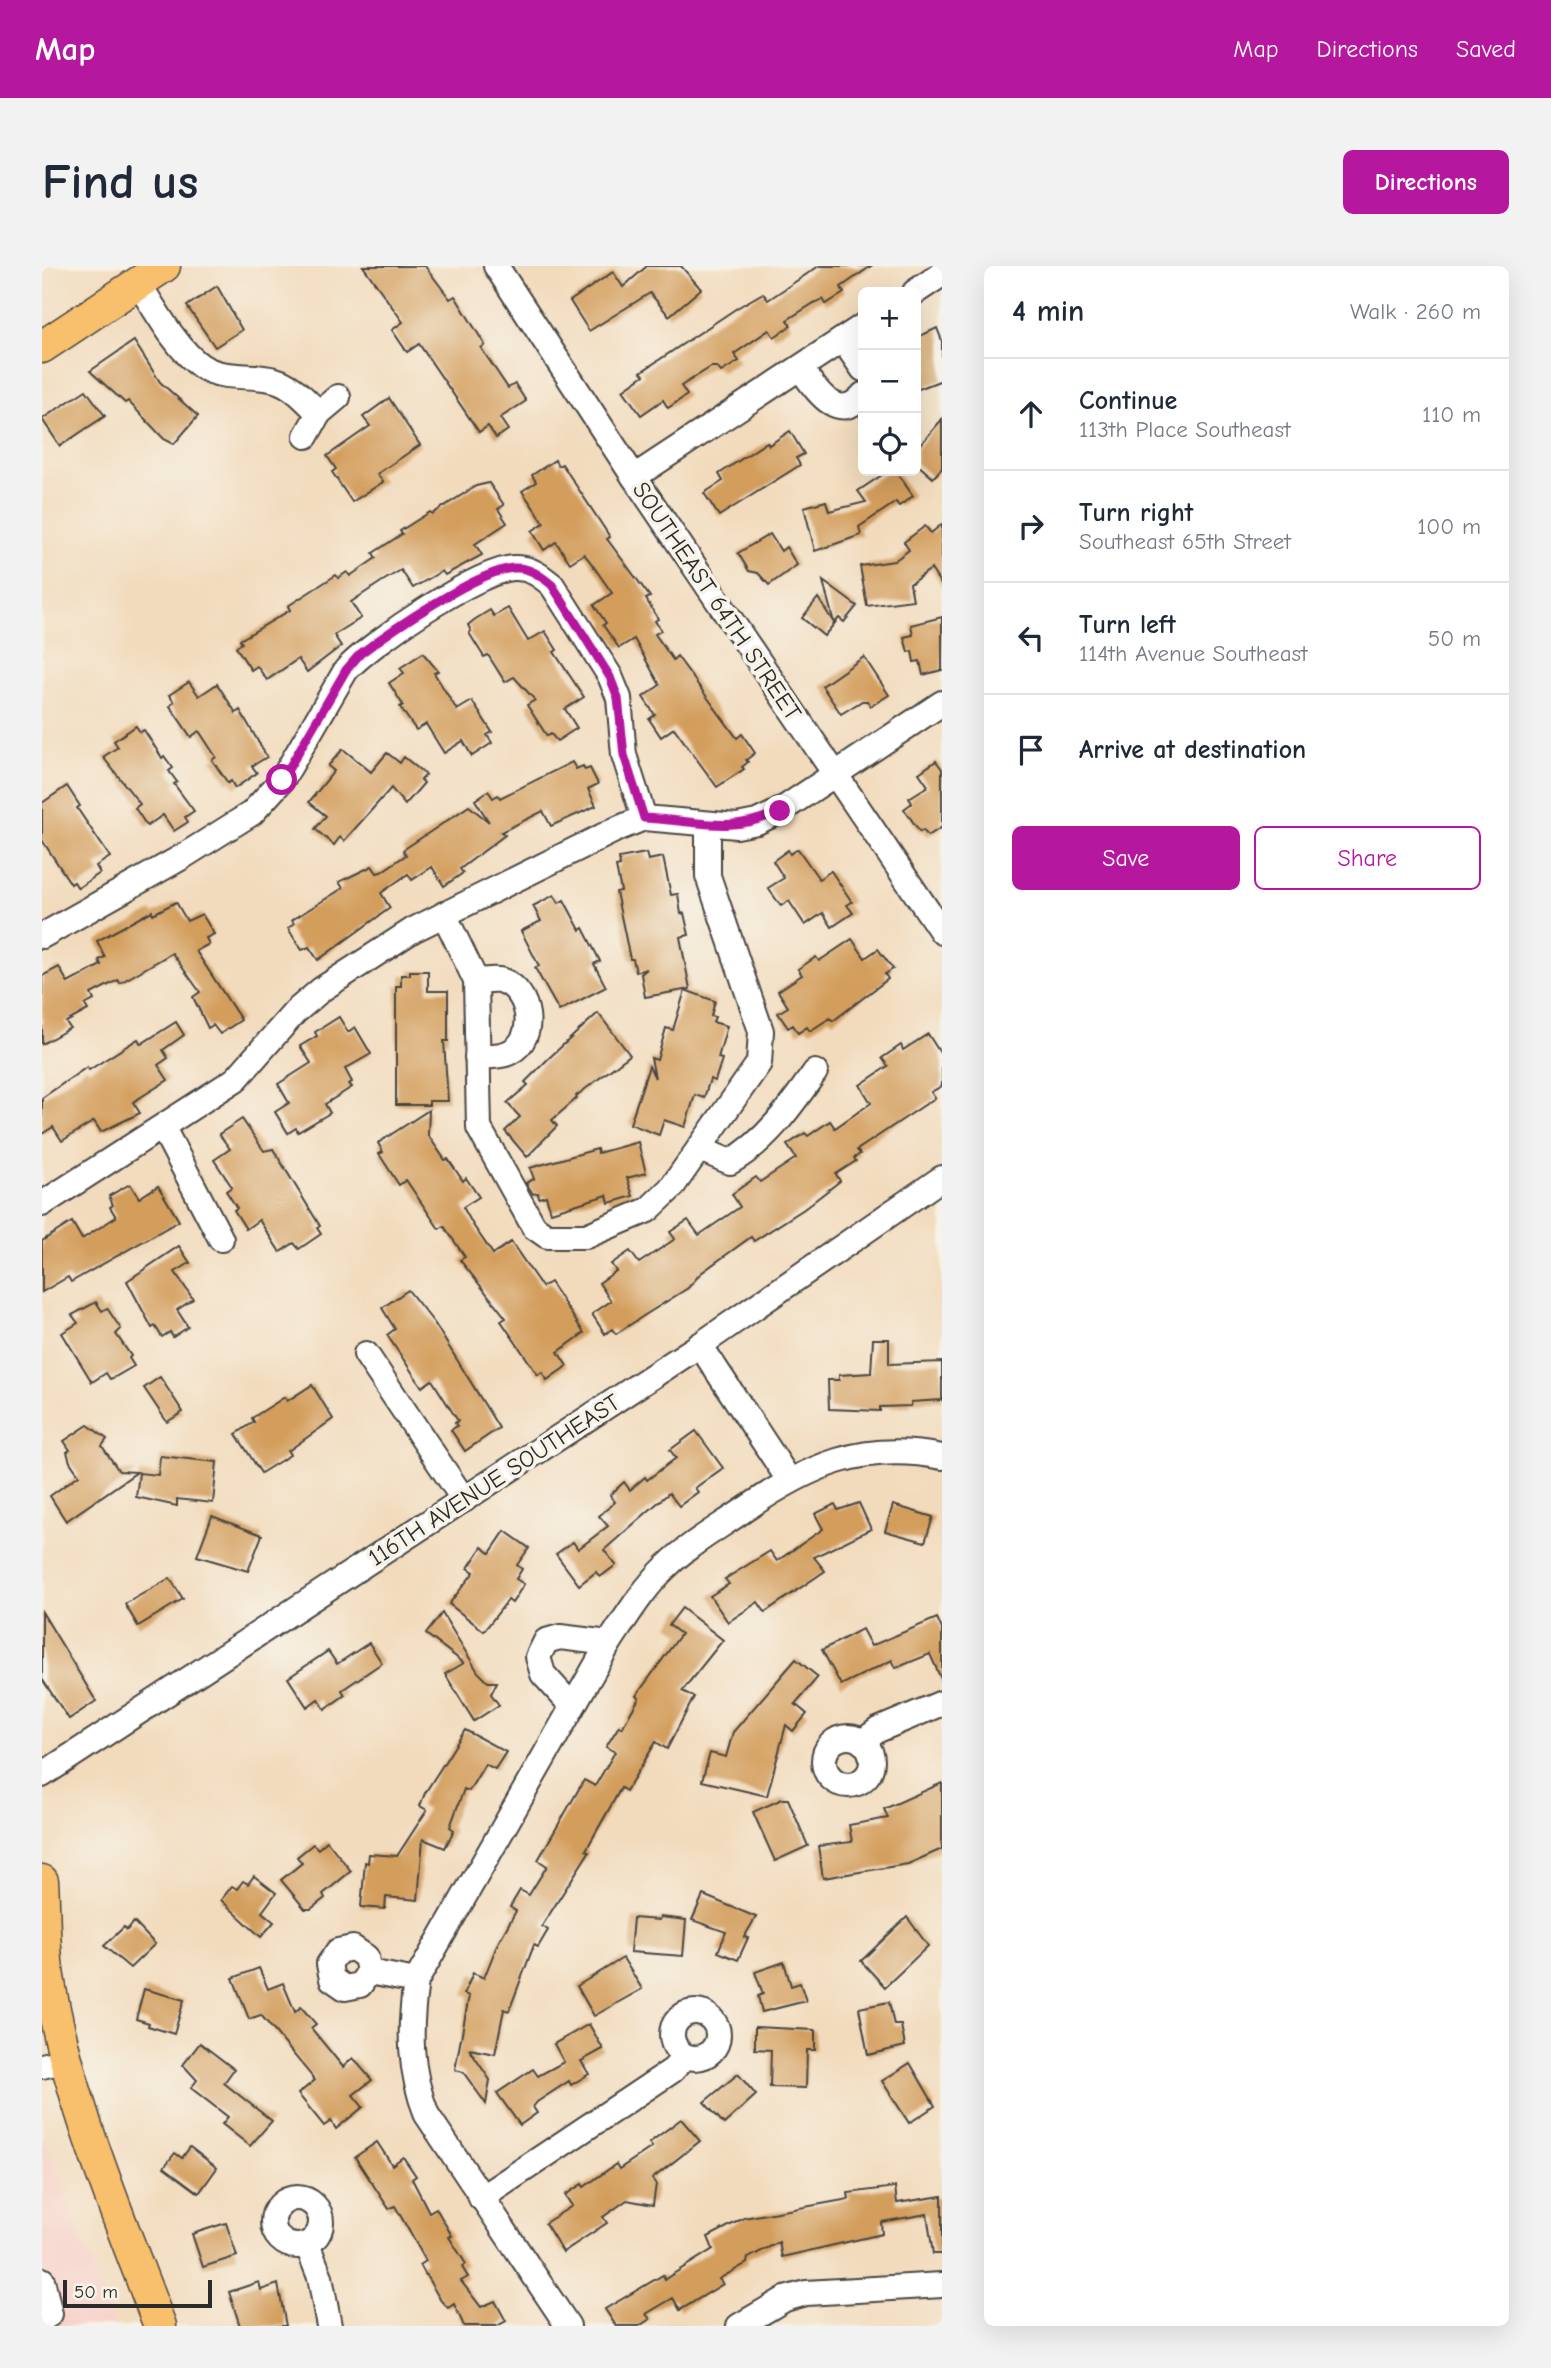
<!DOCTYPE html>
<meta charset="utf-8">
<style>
body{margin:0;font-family:"Comic Neue",sans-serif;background:#f2f2f3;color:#1f2937}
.controls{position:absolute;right:21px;top:21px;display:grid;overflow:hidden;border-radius:10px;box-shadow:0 7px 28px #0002}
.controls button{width:63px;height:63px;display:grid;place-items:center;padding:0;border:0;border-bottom:2px solid #e0e1e3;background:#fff;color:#1f2937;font:35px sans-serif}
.scale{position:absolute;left:21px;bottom:18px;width:149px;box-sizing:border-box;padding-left:7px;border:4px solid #2b2b2b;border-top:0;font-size:19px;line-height:24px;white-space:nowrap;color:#2b2b2b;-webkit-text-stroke:5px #f7f3e8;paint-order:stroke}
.stop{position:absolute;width:21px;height:21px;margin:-16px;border:5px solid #b5179e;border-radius:50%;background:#fff}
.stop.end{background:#b5179e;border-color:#fff;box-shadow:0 2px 7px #0008}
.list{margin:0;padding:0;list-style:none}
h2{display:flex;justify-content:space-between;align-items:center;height:91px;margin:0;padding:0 28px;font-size:30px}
h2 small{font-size:23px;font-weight:400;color:#747a83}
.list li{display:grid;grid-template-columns:46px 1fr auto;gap:21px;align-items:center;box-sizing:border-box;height:112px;padding:0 28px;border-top:2px solid #e0e1e3}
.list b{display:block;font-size:26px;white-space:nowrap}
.list p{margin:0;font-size:23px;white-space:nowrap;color:#747a83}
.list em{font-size:23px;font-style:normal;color:#747a83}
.actions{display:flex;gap:14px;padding:21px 28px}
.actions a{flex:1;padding:16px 0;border:2px solid #b5179e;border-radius:10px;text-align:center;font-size:24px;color:#b5179e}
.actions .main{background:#b5179e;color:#fff}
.icon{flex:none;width:38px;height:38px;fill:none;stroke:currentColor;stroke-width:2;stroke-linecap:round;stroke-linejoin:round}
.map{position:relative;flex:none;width:900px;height:2060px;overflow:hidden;border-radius:10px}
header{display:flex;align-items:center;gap:42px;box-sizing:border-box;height:98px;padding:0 35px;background:#b5179e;color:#fff}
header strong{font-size:33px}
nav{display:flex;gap:38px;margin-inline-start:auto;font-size:24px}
.intro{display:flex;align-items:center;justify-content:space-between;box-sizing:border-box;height:168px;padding:0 42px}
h1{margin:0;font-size:49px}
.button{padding:18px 32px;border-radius:10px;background:#b5179e;color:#fff;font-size:24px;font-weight:700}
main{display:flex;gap:42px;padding:0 42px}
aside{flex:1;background:#fff;border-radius:10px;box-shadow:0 7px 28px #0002}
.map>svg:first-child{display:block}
.built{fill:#f7d0c9}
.building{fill:#d39d5c}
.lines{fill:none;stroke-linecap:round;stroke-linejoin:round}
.minor-casing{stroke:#494541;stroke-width:28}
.major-casing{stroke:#494541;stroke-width:35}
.minor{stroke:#fff;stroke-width:24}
.major{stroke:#f8bf6c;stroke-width:32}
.route{stroke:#b5179e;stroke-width:9}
.labels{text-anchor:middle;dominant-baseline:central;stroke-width:7;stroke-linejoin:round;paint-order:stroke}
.street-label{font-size:24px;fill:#2b2b2b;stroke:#f7f3e8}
</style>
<header>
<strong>Map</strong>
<nav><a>Map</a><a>Directions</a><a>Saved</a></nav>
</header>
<div class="intro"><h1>Find us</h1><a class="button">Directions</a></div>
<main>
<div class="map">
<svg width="900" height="2060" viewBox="0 0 900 2060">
<rect width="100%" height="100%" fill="#f7f3e8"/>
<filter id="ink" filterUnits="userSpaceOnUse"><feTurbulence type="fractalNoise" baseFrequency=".0143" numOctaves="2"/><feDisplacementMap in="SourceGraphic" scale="14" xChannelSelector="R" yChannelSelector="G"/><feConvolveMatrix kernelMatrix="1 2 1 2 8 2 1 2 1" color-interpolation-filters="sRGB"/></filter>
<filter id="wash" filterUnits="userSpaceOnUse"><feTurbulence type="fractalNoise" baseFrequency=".00686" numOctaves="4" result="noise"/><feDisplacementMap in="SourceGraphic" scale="28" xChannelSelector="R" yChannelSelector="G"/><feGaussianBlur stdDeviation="1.57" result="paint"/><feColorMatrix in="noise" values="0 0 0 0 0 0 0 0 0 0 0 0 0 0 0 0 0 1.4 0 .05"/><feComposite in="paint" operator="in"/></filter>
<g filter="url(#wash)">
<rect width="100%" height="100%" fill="#f2dbbd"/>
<polygon class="built" points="0,1867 73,2060 0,2060"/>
<g id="blocks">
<g class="building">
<polygon points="321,0 383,0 408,33 413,30 443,79 439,82 466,122 473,118 484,135 458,152 466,164 454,172 446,160 437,166 377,78 365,86 350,64 361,56"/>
<polygon points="605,0 639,0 659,23 627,50 608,27 547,65 528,35 571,6 581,21"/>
<polygon points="777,0 829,0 799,21 802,27 784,38 781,33 772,37 745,54 749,60 732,71 727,64 692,88 697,95 679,106 675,101 669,101 639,120 645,129 626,142 621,134 599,149 581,124 602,109 599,106 695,42 721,27 726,34"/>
<polygon points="175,20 200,64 173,81 145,40"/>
<polygon points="895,62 900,75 900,114 874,124 874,72"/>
<polygon points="92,75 118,116 156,150 132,178 122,173 86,135 83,137 48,105"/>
<polygon points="44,124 63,150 18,180 0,153"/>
<polygon points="347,132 378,179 335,208 341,216 310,236 290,206 294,203 285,190 328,160 321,151"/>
<polygon points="900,153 900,202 891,212 874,197 874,184"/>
<polygon points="748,165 762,188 754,192 758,199 677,250 662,227 681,215 677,208 725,176 727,179"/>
<polygon points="513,194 516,200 520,198 568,271 565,273 608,331 604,333 616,353 613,355 619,364 613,368 631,394 635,390 695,472 700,468 713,487 704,494 706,496 700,501 702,503 675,521 632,462 619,471 607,453 613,449 601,431 618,419 592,373 577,382 561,359 564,357 552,339 570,327 547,294 542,288 528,297 514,276 502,284 490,265 502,257 480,225 494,216 490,209"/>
<polygon points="846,205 854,205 871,230 857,240 854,236 817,261 819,269 773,285 762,241 784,235 787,245 824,236 816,225"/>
<polygon points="447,217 462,239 456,243 465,257 433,278 440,289 403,309 400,305 371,322 359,304 339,316 309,336 319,352 292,369 299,380 265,406 256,393 225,414 215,400 209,404 194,381 200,377 198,374 248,344 246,340 294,309 296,312 305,306 308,310 334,292 331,287 360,268 358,265 388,246 390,248 434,220"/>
<polygon points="900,258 900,320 889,303 868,318 871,334 825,340 818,300 852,295 867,284 862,276 883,260 889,267"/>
<polygon points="728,268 739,285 744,281 755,299 727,319 716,307 707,305 696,287"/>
<polygon points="781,315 815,340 802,356 797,352 782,370 760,352 776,332 792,357"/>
<polygon points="466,342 486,375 503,365 515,384 512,386 542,431 523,443 535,462 515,475 509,468 505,470 485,439 493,434 472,411 463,416 446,389 442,391 427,367 429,365 426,359 432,354 448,344 452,350"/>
<polygon points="900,351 900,404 881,409 878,395 872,396 870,385 866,386 862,371 871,369 869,359"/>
<polygon points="381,387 396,405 392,407 415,444 430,435 450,466 445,469 450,477 430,490 421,475 402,487 384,458 374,464 358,441 361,439 347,417 362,407 358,402"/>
<polygon points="822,391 847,429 829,440 825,435 820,435 799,448 780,420"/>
<polygon points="147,416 157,430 175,418 194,447 198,444 225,491 210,500 215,507 193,522 189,515 186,517 170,494 174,491 157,465 149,471 128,440 132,436 127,429"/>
<polygon points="94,460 98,466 102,464 120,492 122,490 131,502 127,505 135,516 132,518 152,545 143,551 146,556 132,565 121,549 105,560 93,542 98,538 61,491 76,481 72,475"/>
<polygon points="301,483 329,506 345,487 358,497 362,491 384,509 379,514 382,517 363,539 349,522 302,575 298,571 292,579 273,563 284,550 267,536 292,505 286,500"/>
<polygon points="894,495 900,503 900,561 886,570 881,564 878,566 862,543 870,537 867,532 886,520 877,507"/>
<polygon points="530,496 534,503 541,500 543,504 548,502 556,518 546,523 554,540 509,560 501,545 459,566 463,569 418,603 421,607 402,620 390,601 370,614 366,608 339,627 348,642 276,694 267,681 260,684 250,669 246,662 252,658 250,654 301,622 297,616 330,600 335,607 339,606 364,589 361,584 427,540 447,556 433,534 446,525 451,532 456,529 458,532"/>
<polygon points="25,520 38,540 35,542 68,591 54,600 58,607 36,622 32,616 29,618 0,574 0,537"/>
<polygon points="756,583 777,613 789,605 810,636 805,639 811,647 790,661 781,647 763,659 747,635 739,640 726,622 742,612 731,595 746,584 748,588"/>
<polygon points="604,587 606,594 621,591 629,629 636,628 639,648 642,647 647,669 638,671 648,723 603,731 599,708 605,703 594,706 591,693 588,693 574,626 579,625 574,601 578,600 577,592"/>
<polygon points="512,629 517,637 522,634 538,664 541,662 558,695 552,698 564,721 517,745 493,702 497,700 479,665 499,655 491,640"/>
<polygon points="134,636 145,655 160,648 172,668 164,672 167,678 154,685 199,754 178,768 171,759 166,762 151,731 158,726 130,687 78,717 76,714 49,728 52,734 43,739 46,744 24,756 28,762 0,778 0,710 17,701 26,717 59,699 57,694 63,691 55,675 110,645 111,648"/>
<polygon points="810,673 823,692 836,683 851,703 843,708 846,713 791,755 788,752 768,765 765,761 756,767 751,759 746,762 736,747 746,741 736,725 760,709 756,703 774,691 777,695"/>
<polygon points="368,705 386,705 386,725 406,725 406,775 402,775 406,835 387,835 387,839 354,839 354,720 359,720 359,709 368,709"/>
<polygon points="643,724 673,735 669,750 673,751 671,756 685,760 676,792 680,793 673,815 668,813 662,832 653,829 643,861 622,854 617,869 588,858 607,800 613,812 609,792 615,794 624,762 631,764"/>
<polygon points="556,747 588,789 534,830 535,832 510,854 515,860 485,891 463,865 478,851 465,837 486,819 483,816 507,792"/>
<polygon points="297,751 306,766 313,761 329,788 303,803 310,816 307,818 310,821 283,838 288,847 256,866 254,862 246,867 233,846 247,837 236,818 269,797 258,780 275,770 273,766"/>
<polygon points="134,756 142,769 121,784 126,792 116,799 126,814 91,836 98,847 59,866 52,855 20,875 11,861 0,868 0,832 45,801 47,804 96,773 99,778"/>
<polygon points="886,768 900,790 900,820 889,826 893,832 815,884 818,888 812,892 814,895 794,908 798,915 762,943 712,975 709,971 659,1007 646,1022 603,1049 574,1068 570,1063 563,1068 550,1048 569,1035 557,1017 574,1005 569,998 588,985 597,997 633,973 628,966 646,954 657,969 698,941 690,928 714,911 718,916 754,892 745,879 763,867 766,870 788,855 793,862 829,837 818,819 846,800 840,792 859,779 861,784"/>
<polygon points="387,844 386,869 403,894 406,893 421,915 424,912 437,931 421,941 431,959 451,988 469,976 500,1021 508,1016 542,1067 516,1086 525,1100 505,1114 500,1106 496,1109 459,1055 464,1052 418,994 423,991 402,960 397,963 364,914 357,919 337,888 341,886 336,877"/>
<polygon points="200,853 222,885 231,883 278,960 275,962 279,968 257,983 252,977 238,986 217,954 204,963 192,944 195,942 184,925 190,921 172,894 188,883 177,868"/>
<polygon points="596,876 604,907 585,912 591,930 567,937 565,929 509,946 504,930 497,932 496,927 491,928 484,917 492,913 488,902 555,883 556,887"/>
<polygon points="88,918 97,932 116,920 137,955 29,1016 26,1011 0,1026 0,975 30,956 40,973 74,951 68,941 71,939 67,930"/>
<polygon points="137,980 148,997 133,1006 151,1033 135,1044 146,1061 131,1071 128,1066 120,1071 113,1060 110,1062 85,1015"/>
<polygon points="366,1024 393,1058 457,1162 423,1185 409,1164 415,1160 413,1157 416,1155 390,1114 380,1121 345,1069 353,1063 340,1042"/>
<polygon points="54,1036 60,1045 65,1042 79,1063 74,1068 89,1090 87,1092 92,1100 73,1111 68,1113 64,1107 50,1116 20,1067 36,1057 30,1049"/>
<polygon points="831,1073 847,1073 847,1098 900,1096 900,1134 869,1136 869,1140 838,1141 838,1145 787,1143 786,1114 797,1114 797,1109 829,1107"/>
<polygon points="118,1111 141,1146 125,1156 102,1122"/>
<polygon points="270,1119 291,1153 246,1185 248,1189 219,1207 194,1168 212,1156 210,1152 243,1131 245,1135"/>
<polygon points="46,1159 65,1173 60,1180 77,1205 95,1206 24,1255 8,1230 37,1209 28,1196 25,1186 28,1184 22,1175"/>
<polygon points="654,1165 681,1202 653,1222 656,1226 637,1240 627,1227 562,1284 574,1299 558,1311 554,1306 537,1319 514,1288 531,1276 536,1283 566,1260 557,1250 573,1236 568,1229 582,1216 588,1224 603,1211 605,1214 634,1192 628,1184"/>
<polygon points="118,1190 175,1196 171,1237 135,1233 135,1240 94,1231 97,1207 116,1209"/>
<polygon points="817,1237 829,1263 772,1291 783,1305 723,1346 716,1336 686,1356 668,1330 687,1318 683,1313 728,1285 735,1295 781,1263 773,1248 793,1238 796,1244"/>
<polygon points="851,1239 891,1251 883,1276 843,1265"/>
<polygon points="170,1250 220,1269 206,1305 155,1290"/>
<polygon points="463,1265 487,1282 475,1299 480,1303 474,1313 482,1318 470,1337 466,1334 442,1365 407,1338 432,1306 426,1302 440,1281 448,1287"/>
<polygon points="128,1312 141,1333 96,1360 83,1338"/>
<polygon points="640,1342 681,1374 640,1425 652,1431 625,1483 614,1476 584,1525 579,1522 544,1584 547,1586 500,1660 506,1664 496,1681 492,1679 467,1745 462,1743 453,1788 427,1783 448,1814 444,1838 421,1806 413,1804 427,1730 422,1728 431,1707 442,1712 456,1677 474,1645 468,1641 478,1624 487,1629 505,1600 496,1594 542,1514 553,1520 573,1486 564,1481 577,1460 580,1462 597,1432 594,1430 639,1368 627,1359"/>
<polygon points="0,1346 54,1435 27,1453 0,1413"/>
<polygon points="400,1347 436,1406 446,1416 455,1416 449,1428 457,1439 432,1455 403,1408 422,1397 384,1368"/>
<polygon points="895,1352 900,1363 900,1415 888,1388 854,1402 850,1394 799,1419 780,1384 820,1363 829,1380"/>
<polygon points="327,1377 340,1397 300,1424 303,1429 283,1443 276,1433 265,1441 246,1412 286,1385 295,1398"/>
<polygon points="754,1393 776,1411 753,1438 765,1448 751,1465 744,1459 725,1530 660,1515 668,1487 684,1491 691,1466"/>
<polygon points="423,1464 464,1486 453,1503 443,1498 427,1525 422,1523 408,1561 412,1564 403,1582 381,1573 376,1634 344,1631 343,1643 319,1641 323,1596 326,1597 327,1588 355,1590 385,1544 378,1540 383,1527"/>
<polygon points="900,1517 900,1583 866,1598 781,1612 776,1580 810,1576 807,1559 846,1552 842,1543"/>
<polygon points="740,1533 746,1533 766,1580 733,1595 711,1546"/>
<polygon points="285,1575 309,1605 281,1628 283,1632 269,1643 263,1643 239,1614 260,1597 255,1591 271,1578 276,1583"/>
<polygon points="212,1610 234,1627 220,1646 232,1656 219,1671 179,1634 190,1620 195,1623 201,1615 206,1618"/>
<polygon points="661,1629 714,1651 702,1671 706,1672 696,1694 676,1686 684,1666 650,1654"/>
<polygon points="618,1651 644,1654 641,1690 588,1686 591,1652 617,1654"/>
<polygon points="865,1651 886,1680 843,1721 819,1695"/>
<polygon points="92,1656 113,1678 88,1702 62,1680 82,1661 85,1664"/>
<polygon points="581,1692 600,1723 552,1750 535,1720"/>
<polygon points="742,1696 749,1720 758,1717 764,1735 720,1746 716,1730 721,1728 713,1706"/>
<polygon points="217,1702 226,1723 241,1717 253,1746 259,1741 274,1758 269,1762 301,1801 311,1792 330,1814 311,1829 321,1841 294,1863 289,1855 282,1860 256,1828 273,1814 219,1749 207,1753 191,1712"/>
<polygon points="102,1723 142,1734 132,1768 106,1760 107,1757 94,1753"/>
<polygon points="847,1736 852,1759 859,1759 863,1780 826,1789 817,1742"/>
<polygon points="547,1758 561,1783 539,1795 547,1808 529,1819 527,1815 495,1836 491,1841 495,1847 478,1859 455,1827 491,1803 496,1810 522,1796 512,1778"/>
<polygon points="713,1761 773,1764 773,1784 765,1784 764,1822 728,1821 729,1784 713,1783"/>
<polygon points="158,1777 192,1803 182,1817 230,1855 208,1880 180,1858 186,1851 149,1822 155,1814 141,1799"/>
<polygon points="868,1797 893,1840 867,1857 840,1815"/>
<polygon points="696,1808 714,1829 682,1858 662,1836"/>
<polygon points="639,1853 658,1875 610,1913 614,1918 611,1939 585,1934 561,1951 565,1957 521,1986 503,1957 530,1940 523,1929 540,1918 542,1921 574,1898 577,1903 610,1881 607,1877"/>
<polygon points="335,1876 350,1899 361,1891 374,1910 370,1913 387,1946 394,1942 410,1970 407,1971 424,1998 420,2001 426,2011 419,2015 439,2041 453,2035 464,2055 455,2060 422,2060 412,2038 406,2042 399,2035 378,1999 384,1995 353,1940 347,1943 313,1891"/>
<polygon points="148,1881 175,1902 157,1927 122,1901 133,1887 140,1892"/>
<polygon points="853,1921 855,1937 900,1930 900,1988 891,1988 885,1948 839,1956 840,1968 740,1991 737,1976 706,1992 705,1997 677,2013 681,2018 638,2044 631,2032 604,2048 608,2053 597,2060 574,2060 563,2043 621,2009 623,2013 671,1983 666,1971 702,1952 807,1933 806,1927"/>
<polygon points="184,1957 195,1990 161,2001 150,1968"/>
<polygon points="217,2016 219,2024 236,2018 244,2060 198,2060 187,2026"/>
</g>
</g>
</g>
<g filter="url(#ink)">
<use href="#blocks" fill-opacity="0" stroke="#494541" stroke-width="2"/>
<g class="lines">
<defs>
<g id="minor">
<polyline points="454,0 592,211 900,666"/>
<path d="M96 17C112 41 135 84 159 100 182 115 208 107 233 114 251 119 264 135 277 147"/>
<polyline points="873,26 900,8"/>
<polyline points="801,74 821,103"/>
<path d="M758 102C774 123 795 159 821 129"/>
<polyline points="264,170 277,147 296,131"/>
<polyline points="592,211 821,60"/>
<polyline points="402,648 434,715 437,862 492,961 505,970 544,970 606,944 630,921 717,797 719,765 666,610 666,558"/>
<path d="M0 670 140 591 210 547 240 514 304 404C330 376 436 304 472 302 488 301 499 310 510 319L568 410 577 432 582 489 602 552"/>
<path d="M434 715C442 715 454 712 461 715 488 725 496 772 468 786 459 791 445 790 435 791"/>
<polyline points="121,862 179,973"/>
<path d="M658 883 688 896C724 876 749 840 773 806"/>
<polyline points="0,938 194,813 253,746 280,723 371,664 575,563 602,552 695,560 715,556 738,545 900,437"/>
<polyline points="658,1079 747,1214"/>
<polyline points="324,1088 422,1234"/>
<polyline points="530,1440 501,1408 496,1391 504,1375 518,1371 567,1377"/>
<circle cx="806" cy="1495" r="24"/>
<polyline points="820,1476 836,1464 900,1437"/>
<polyline points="0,1509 658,1079 900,912"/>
<polyline points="327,1706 318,1719 303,1722 290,1713 287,1698 296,1685 311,1682 324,1691 327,1706 374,1715"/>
<circle cx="653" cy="1769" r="23"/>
<polyline points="0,1800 24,1794"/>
<circle cx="255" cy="1956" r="24"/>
<polyline points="439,1932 631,1804 643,1790"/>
<polyline points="265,1978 278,2011 287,2060"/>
<polyline points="0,2014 8,2048 0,2053"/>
<path d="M526 2060 385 1849C367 1804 367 1763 374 1715L567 1377C585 1350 601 1323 624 1301 647 1278 676 1262 702 1244 767 1200 819 1175 900 1191"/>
<polyline points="697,2060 743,2033 764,2027 900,2019"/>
</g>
<g id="major">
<polyline points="0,81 122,0"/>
<path d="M0 1615C2 1646 1 1680 6 1711 26 1832 75 1946 118 2060"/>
</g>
</defs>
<use href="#minor" class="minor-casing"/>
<use href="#major" class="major-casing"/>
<use href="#minor" class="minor"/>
<use href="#major" class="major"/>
</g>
</g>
<g class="lines" filter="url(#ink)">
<path class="route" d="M240 514 304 404 318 388C348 365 437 304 472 302 488 301 499 310 510 319L568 411 576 432 582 489 602 552C655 554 688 569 738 545"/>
</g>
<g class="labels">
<g class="street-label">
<text transform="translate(675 335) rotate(56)">SOUTHEAST 64TH STREET</text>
<text transform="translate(452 1214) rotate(-33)">116TH AVENUE SOUTHEAST</text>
</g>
</g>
</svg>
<div class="controls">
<button>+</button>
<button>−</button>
<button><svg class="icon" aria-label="locate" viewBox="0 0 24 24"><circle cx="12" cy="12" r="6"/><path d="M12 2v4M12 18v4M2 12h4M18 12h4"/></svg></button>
</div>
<div class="scale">50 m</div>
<div class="stop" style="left:240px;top:514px"></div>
<div class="stop end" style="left:738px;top:545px"></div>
</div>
<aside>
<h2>4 min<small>Walk · 260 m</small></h2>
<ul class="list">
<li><svg class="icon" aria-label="ahead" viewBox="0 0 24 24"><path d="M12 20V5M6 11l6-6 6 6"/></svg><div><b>Continue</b><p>113th Place Southeast</p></div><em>110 m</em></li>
<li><svg class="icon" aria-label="right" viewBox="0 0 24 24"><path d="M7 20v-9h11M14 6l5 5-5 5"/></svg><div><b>Turn right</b><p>Southeast 65th Street</p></div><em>100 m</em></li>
<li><svg class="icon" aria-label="left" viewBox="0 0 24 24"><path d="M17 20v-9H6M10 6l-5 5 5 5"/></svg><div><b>Turn left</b><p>114th Avenue Southeast</p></div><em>50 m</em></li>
<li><svg class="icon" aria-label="arrive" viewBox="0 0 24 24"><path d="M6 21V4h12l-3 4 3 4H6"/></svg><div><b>Arrive at destination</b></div></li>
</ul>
<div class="actions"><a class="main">Save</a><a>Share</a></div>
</aside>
</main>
